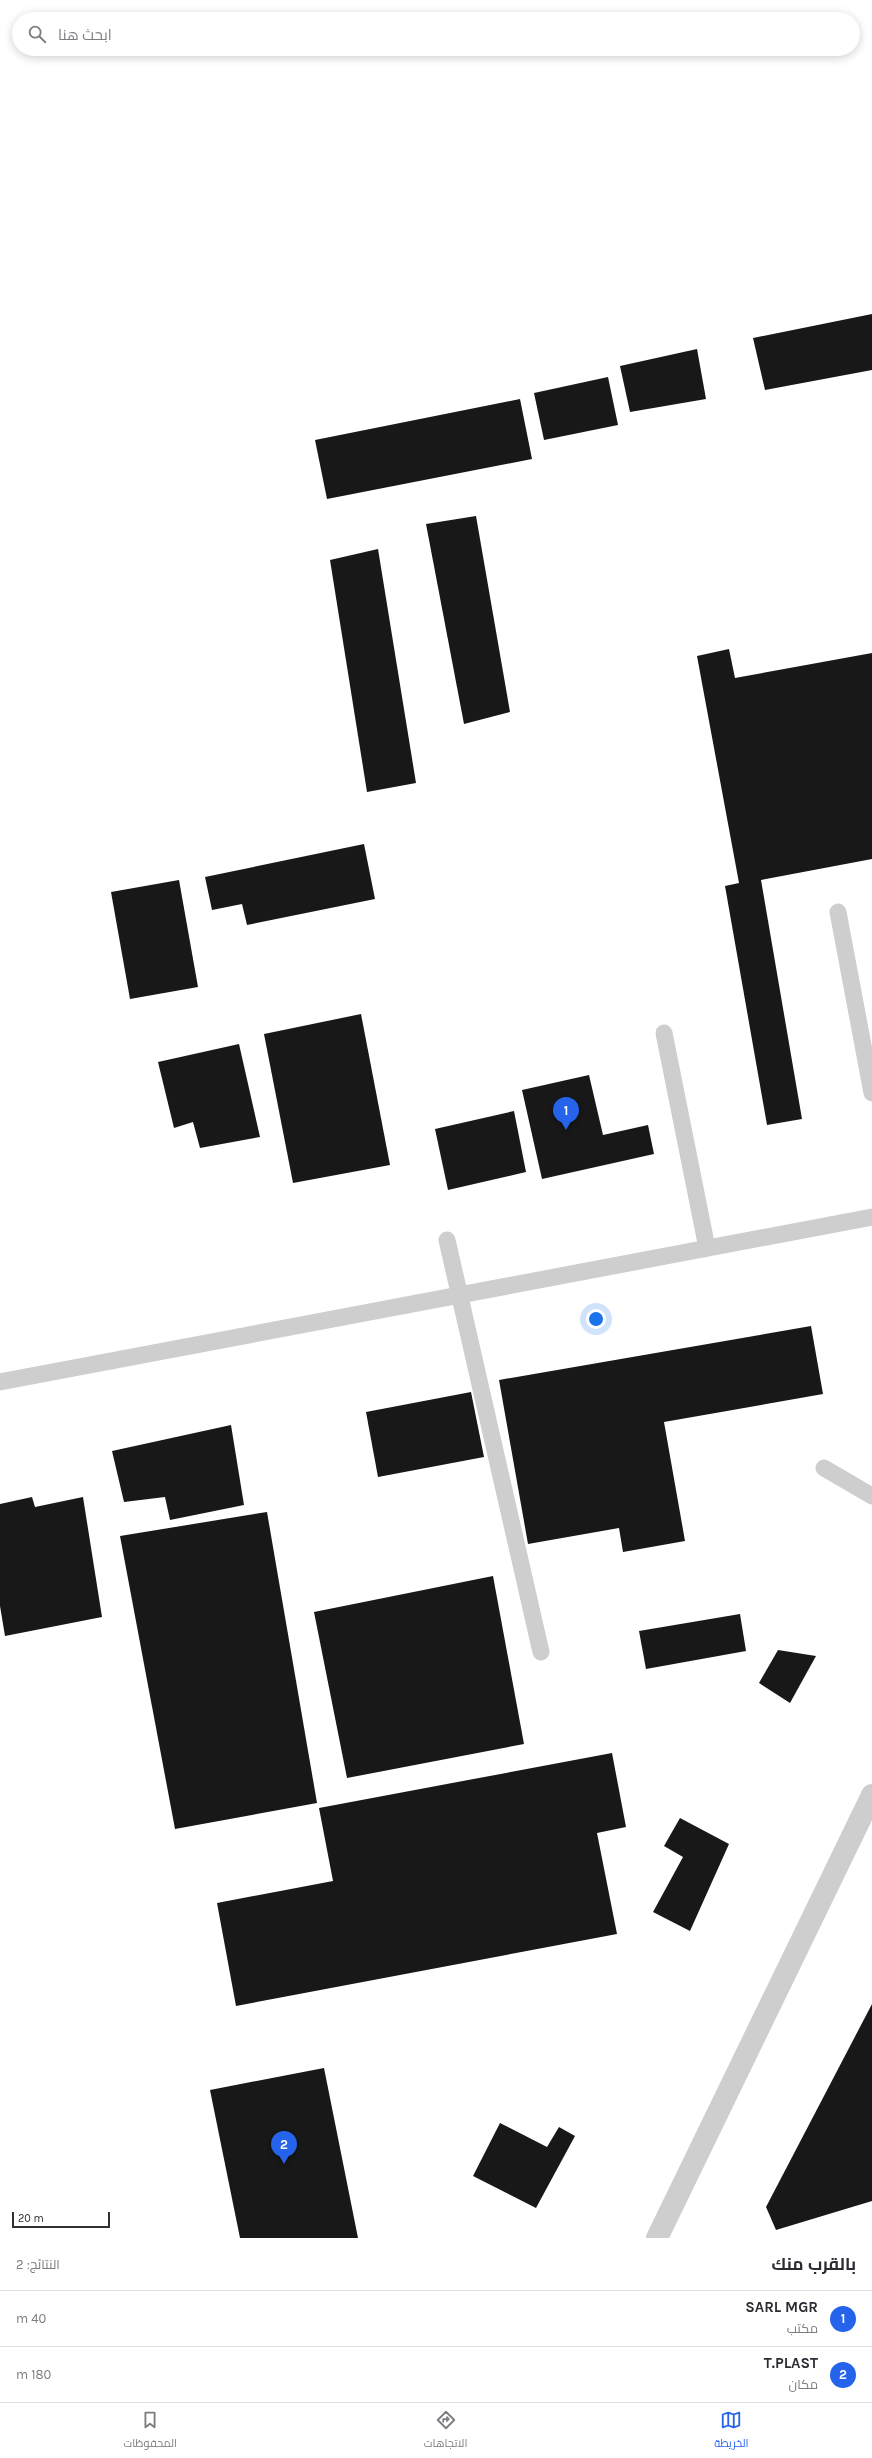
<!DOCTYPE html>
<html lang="ar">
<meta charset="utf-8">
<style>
body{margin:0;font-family:Karla,Cairo,sans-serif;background:#f7f7f7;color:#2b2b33;direction:rtl}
.scale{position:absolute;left:12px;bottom:10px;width:98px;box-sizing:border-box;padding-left:4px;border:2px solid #313131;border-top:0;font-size:11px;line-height:14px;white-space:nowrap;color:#313131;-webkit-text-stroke:3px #fff;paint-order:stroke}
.you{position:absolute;left:596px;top:1319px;width:14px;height:14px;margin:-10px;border:3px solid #fff;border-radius:50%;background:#1a73e8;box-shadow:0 0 0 6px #1a73e833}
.badge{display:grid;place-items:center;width:26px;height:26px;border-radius:50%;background:#2563eb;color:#fff;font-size:13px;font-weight:700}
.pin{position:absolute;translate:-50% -33px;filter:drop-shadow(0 1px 2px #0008)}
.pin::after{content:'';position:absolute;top:21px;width:14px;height:12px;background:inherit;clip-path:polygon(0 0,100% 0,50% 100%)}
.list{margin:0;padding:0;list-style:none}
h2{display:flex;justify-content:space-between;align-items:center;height:52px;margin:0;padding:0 16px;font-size:17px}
h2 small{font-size:13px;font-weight:400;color:#7c7c81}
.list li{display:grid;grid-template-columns:26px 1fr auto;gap:12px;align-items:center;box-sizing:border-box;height:56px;padding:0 16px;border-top:1px solid #e1e1e2}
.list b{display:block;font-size:15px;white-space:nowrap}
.list p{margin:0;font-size:13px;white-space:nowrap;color:#7c7c81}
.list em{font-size:13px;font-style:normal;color:#7c7c81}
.icon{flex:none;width:22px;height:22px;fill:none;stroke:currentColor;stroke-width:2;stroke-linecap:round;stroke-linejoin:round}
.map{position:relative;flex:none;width:872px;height:2238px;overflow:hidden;direction:ltr}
.search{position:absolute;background:#fff;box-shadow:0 2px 10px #0003;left:12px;right:12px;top:12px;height:44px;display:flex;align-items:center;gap:10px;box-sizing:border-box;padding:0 14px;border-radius:22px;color:#7c7c81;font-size:15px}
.sheet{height:164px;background:#fff}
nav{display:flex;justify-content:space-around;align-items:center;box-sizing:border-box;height:56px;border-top:1px solid #e1e1e2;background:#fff;font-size:11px;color:#7c7c81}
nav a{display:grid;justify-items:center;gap:2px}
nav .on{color:#2563eb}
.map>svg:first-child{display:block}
.building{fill:#181818}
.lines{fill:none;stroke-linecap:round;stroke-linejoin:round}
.lane{stroke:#cecece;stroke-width:17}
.street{stroke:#cecece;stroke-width:22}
</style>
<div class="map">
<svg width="872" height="2238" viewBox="0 0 872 2238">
<rect width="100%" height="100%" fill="#fff"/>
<g class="building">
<polygon points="872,314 872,370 765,390 753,338"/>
<polygon points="697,349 706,399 630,412 620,366"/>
<polygon points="608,377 618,425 544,440 534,393"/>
<polygon points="520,399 532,459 327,499 315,440"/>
<polygon points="476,516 510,712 464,724 426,524"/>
<polygon points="378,549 416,783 367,792 330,560"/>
<polygon points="729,649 735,678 872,653 872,859 761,880 802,1119 767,1125 725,886 739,883 697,656"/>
<polygon points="364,844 375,899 247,925 242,904 212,910 205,877"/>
<polygon points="179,880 198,987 130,999 111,892"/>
<polygon points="361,1014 390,1165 293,1183 264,1034"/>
<polygon points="239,1044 260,1137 200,1148 193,1122 174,1128 158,1062"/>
<polygon points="589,1075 603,1135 648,1125 654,1154 542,1179 522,1090"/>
<polygon points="514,1111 526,1172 448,1190 435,1129"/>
<polygon points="811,1326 823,1394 664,1422 685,1541 623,1552 619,1528 528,1544 499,1380"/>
<polygon points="471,1392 484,1457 378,1477 366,1412"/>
<polygon points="231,1425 244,1505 170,1520 165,1497 124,1502 112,1451"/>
<polygon points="32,1497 35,1507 83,1497 102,1617 5,1636 0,1606 0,1504"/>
<polygon points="267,1512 317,1803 175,1829 120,1536"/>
<polygon points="493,1576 524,1744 347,1778 314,1612"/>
<polygon points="740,1614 746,1651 646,1669 639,1631"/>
<polygon points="778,1650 816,1656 790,1703 759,1683"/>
<polygon points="612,1753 626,1827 597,1833 617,1934 236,2006 217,1903 333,1881 319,1808"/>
<polygon points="680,1818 729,1844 690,1931 653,1912 683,1857 664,1846"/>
<polygon points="872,2004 872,2201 776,2230 766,2207"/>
<polygon points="324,2068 358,2238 240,2238 210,2090"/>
<polygon points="500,2123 547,2147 559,2127 575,2136 536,2208 473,2176"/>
</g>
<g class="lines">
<g class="lane">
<polyline points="838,912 872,1093"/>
<polyline points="664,1033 707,1248"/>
<polyline points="447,1240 541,1652"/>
<polyline points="0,1382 872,1217"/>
<polyline points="824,1468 872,1496"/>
</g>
<polyline class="street" points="657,2238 872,1795"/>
</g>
</svg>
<div class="scale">20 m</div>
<div class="you"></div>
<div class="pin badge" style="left:566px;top:1130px">1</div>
<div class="pin badge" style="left:284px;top:2164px">2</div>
<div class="search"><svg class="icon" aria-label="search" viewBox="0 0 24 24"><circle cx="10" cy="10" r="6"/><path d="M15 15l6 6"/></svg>ابحث هنا</div>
</div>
<section class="sheet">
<h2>بالقرب منك<small>النتائج: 2</small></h2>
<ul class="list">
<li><span class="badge">1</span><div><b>SARL MGR</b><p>مكتب</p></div><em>40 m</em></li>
<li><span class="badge">2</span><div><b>T.PLAST</b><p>مكان</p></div><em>180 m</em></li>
</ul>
</section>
<nav>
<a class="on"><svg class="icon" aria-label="map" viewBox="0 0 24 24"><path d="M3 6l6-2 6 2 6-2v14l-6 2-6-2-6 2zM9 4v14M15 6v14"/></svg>الخريطة</a>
<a><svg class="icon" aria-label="directions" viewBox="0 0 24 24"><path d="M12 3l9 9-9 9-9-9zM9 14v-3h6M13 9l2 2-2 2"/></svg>الاتجاهات</a>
<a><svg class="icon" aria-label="saved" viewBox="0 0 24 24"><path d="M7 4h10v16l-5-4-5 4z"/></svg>المحفوظات</a>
</nav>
